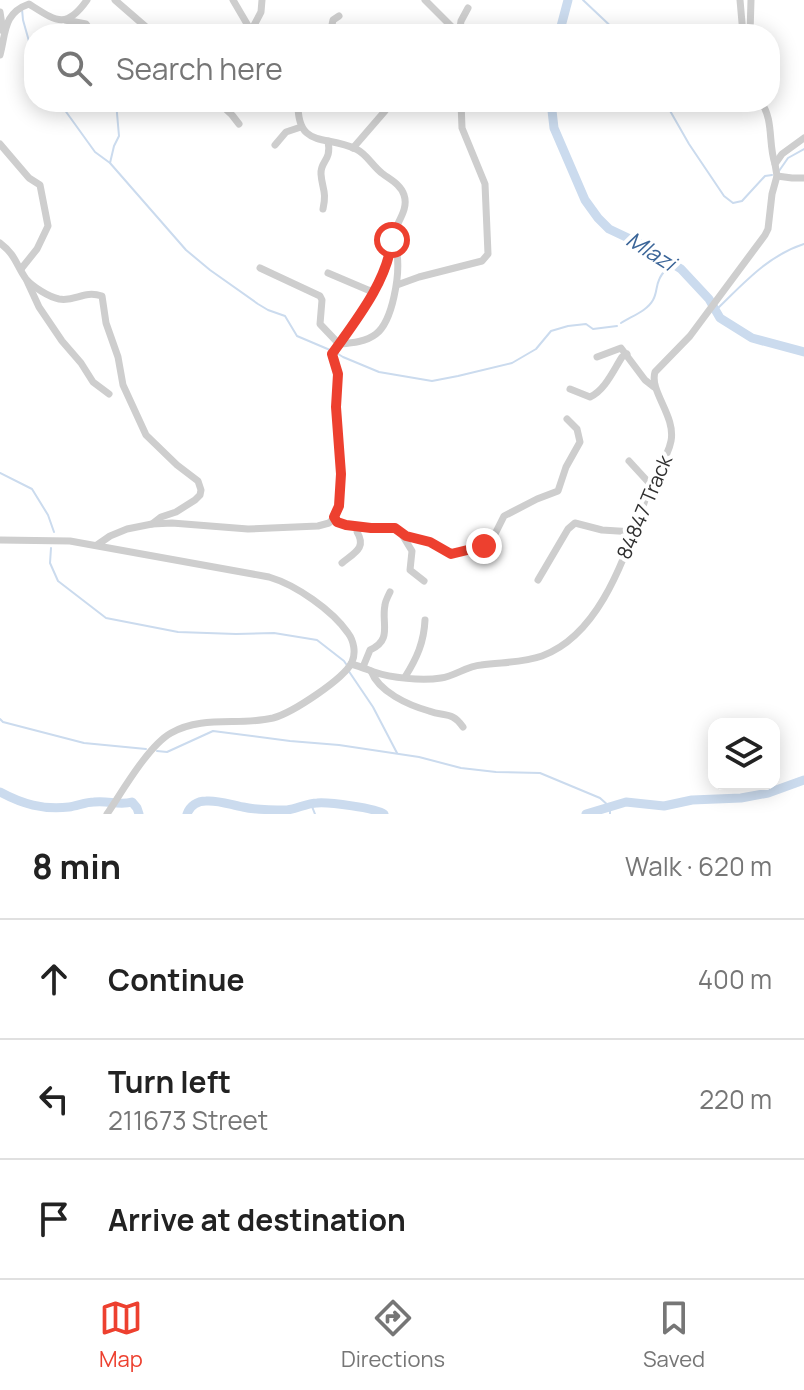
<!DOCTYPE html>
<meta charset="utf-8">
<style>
body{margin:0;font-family:Manrope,sans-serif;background:#f2f2f2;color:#222}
.controls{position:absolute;right:24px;bottom:24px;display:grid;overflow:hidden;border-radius:16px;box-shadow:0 4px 20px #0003}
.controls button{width:72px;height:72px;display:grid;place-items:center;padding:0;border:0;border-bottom:2px solid #e0e0e0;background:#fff;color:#222;font:40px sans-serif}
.stop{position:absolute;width:24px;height:24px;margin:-18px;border:6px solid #ed402f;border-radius:50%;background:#fff}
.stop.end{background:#ed402f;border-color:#fff;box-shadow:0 2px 8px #0008}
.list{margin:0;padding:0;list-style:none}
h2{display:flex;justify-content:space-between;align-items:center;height:104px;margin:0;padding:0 32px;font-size:34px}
h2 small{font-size:26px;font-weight:400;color:#767676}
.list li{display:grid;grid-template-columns:52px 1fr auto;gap:24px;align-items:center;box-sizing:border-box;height:120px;padding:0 32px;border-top:2px solid #e0e0e0}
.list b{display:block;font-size:30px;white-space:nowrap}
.list p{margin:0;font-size:26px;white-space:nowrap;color:#767676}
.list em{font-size:26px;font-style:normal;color:#767676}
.icon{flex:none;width:44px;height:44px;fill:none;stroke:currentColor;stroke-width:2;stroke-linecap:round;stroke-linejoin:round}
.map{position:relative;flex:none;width:804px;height:814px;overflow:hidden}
.search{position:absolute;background:#fff;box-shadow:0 4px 20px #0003;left:24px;right:24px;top:24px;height:88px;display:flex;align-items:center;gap:20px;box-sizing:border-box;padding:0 28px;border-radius:32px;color:#767676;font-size:30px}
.sheet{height:464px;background:#fff}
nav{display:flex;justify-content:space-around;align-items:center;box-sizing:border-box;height:112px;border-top:2px solid #e0e0e0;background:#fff;font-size:22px;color:#767676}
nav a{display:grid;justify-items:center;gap:4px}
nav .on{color:#ed402f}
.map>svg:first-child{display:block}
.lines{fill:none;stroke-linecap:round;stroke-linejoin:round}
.stream{stroke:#cbdbee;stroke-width:2}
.river{stroke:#cbdbee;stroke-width:9}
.minor{stroke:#cecece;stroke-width:7}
.route{stroke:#ed402f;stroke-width:10}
.labels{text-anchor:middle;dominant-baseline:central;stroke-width:8;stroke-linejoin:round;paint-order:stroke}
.street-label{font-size:20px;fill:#313131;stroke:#fff}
.water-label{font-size:22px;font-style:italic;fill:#3b6598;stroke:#fff}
</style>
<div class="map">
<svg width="804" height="814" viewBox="0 0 804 814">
<rect width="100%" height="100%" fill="#fff"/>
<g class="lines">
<g class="stream">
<polyline points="583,0 619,34"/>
<polyline points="22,9 23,20 34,59"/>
<polyline points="59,102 95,152 110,163 186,250 210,270 258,304 268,310 285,316 297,336 330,350"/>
<polyline points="665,102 689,144 724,196 733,203 742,201 765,176 772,175"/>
<polyline points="110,163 114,146 119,136 116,102"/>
<polyline points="779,171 788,158 804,149"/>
<path d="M716 310C743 284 767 256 804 244"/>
<path d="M621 323C632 316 647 311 653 300 657 293 656 286 659 280 661 274 667 268 671 263"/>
<polyline points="335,352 343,357 379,372 432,381 458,376 512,363 536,349 551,331 568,326 586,324 593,329 617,326"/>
<polyline points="0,473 32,489 48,515 54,532"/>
<polyline points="51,548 50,563 58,581 106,618 178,632 236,634 274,633 317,640 344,661 346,664"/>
<polyline points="348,670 373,707 397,753"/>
<polyline points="0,719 3,722 84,743 146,749"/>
<polyline points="157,751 167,752 213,731 290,741 339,745 419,757 461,768 496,772 540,773 600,798 610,807 610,814"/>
<polyline points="311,804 315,814"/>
</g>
<g class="river">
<polyline points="559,34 568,0"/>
<polyline points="551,102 554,128 585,200 598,218 609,229 645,246 681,269 709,299 720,318 752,338 804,352"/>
<path d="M0 792C22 804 43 810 69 807 77 806 86 802 94 802 108 800 119 806 132 802L137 808 139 814"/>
<path d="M187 814C190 806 197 801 206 801 219 800 231 805 243 807 256 810 273 810 287 810 297 809 307 803 317 803 329 802 376 808 384 814"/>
<polyline points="586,814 626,802 664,806 692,800 741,798 768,793 804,780"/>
</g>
<g class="minor">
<polyline points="115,0 146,27 158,34"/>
<polyline points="233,0 250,29"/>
<polyline points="425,0 459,34"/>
<polyline points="740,0 743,34"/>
<polyline points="0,12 3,31"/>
<polyline points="65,20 86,24 93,34"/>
<polyline points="251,31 261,12 262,0"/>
<polyline points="196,34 244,28 257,34"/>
<polyline points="330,34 333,20 339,16"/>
<polyline points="459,34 461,21 468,8"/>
<polyline points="750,34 751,0"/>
<path d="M0 55C6 33 3 13 29 4 56 21 66 30 87 0"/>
<polyline points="218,102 232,115 239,124"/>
<path d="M298 102C297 150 326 134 356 149 367 154 373 167 383 174 391 180 401 185 404 195 409 209 397 222 393 235 390 247 389 259 385 271 375 296 348 332 332 354L338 374 336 399 341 474 339 506 335 517"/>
<path d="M761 102C774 120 768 144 775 164"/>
<polyline points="298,105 324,107 334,102"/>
<polyline points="0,144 29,178 40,185 48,226 37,249 21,269"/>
<polyline points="275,145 286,132 301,127"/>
<polyline points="353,148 385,111"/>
<polyline points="777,176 792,178 804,178"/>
<path d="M323 209C327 191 322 189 321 174 320 161 332 161 328 141"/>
<path d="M0 243C16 255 16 265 26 279 33 287 49 297 59 299 76 302 83 290 102 296L106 323 118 357 123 385 146 435 177 465 198 481 201 490 200 495 195 500 176 512 161 517 152 524 127 529 110 536 97 545"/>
<path d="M260 268 320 296 322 300 320 324 339 344C351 343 366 342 376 334 393 321 400 274 397 254L390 252"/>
<polyline points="328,273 368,290 374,291"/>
<polyline points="27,281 39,307 62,341 81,363 93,382 109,394"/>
<polyline points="397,285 419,277 482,261 488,254 485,184 462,128 461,102"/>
<polyline points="597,357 621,348 645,380 654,387"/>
<path d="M570 389 590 397C605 390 613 371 622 357L627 354"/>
<polyline points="629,461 651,485"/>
<polyline points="335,517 337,522 346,525 357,527 395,528 406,536 430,542 451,554 484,546 492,540 504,516 537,499 558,491 566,467 580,442 577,429 567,419"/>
<polyline points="152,524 172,523 248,529 318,526 329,523 335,517"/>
<polyline points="401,533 412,551 410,570 424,581"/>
<path d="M0 540 70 541 269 577C296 585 332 610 348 633 354 641 356 653 352 662 344 679 292 713 273 718 239 726 203 715 171 733 148 746 122 792 107 814"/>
<path d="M342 563C354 553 367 548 357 532L361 527"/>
<polyline points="538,580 568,529 575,523 602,530 634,532"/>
<path d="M351 664C359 666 366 669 374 672 391 678 422 681 441 678 455 676 467 666 481 665 502 662 522 663 542 656 599 635 623 561 642 509 645 501 647 493 650 486 657 471 668 457 671 441 676 416 649 391 655 372L690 336 765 235 768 229 772 194 777 176 775 164 782 154 804 138"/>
<path d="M363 667 370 650C393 640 381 623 385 605 385 603 389 594 390 592"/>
<path d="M371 671C379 692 408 705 429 711 445 717 452 711 463 727"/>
<path d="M405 677C417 658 424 642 425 620"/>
</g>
</g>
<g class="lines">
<path class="route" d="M392 240C387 282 356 320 332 354L338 374 336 407 341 474 339 506 334 517 337 522 346 525 371 528H395L406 536 430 542 451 554 484 546"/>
</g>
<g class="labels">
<g class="street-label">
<text transform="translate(644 507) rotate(-67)">84847 Track</text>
</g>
<g class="water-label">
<text transform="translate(651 251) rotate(32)">Mlazi</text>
</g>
</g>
</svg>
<div class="controls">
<button><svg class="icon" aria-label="layers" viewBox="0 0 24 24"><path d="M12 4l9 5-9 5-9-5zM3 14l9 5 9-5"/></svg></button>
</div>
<div class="stop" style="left:392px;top:240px"></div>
<div class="stop end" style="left:484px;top:546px"></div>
<div class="search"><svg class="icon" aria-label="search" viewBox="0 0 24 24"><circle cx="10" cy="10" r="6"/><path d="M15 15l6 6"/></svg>Search here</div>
</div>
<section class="sheet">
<h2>8 min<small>Walk · 620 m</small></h2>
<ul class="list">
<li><svg class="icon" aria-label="ahead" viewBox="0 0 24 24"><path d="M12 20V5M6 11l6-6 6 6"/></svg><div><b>Continue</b></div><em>400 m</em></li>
<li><svg class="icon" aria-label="left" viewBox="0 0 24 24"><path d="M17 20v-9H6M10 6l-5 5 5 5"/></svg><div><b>Turn left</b><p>211673 Street</p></div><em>220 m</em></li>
<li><svg class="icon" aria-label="arrive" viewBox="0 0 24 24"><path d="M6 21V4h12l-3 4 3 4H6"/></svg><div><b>Arrive at destination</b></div></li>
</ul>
</section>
<nav>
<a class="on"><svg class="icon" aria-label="map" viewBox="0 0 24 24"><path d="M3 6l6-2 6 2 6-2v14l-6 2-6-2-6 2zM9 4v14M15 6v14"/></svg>Map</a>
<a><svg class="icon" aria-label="directions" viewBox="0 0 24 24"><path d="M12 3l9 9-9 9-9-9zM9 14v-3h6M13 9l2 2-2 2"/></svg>Directions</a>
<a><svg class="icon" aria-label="saved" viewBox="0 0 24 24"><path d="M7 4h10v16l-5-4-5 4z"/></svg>Saved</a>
</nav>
